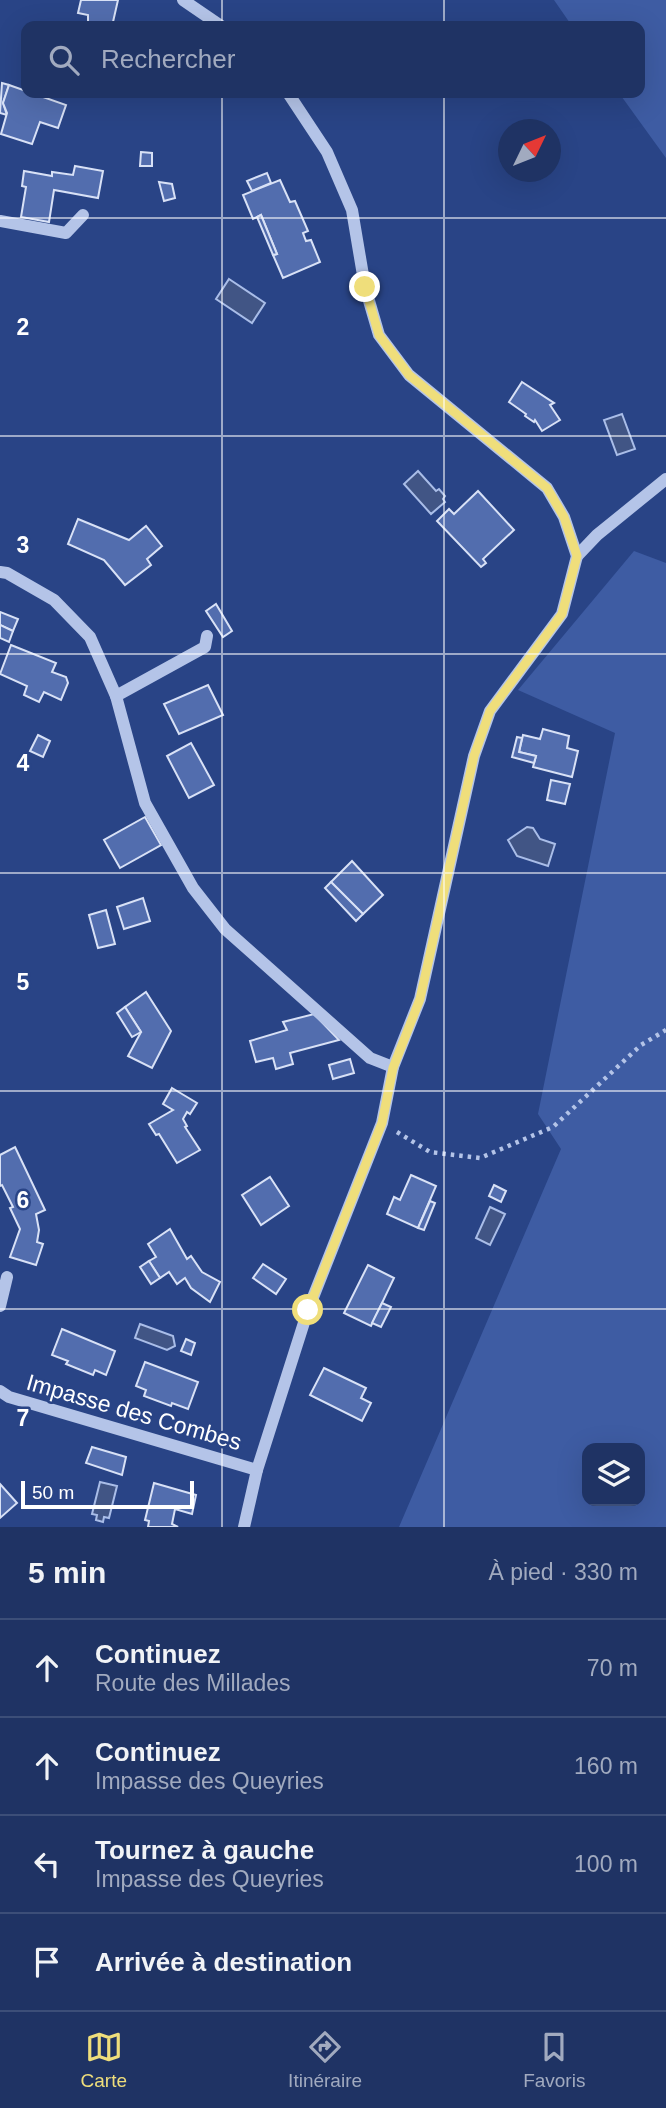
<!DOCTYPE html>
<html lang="fr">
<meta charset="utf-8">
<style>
body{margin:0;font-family:Helvetica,sans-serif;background:#273b6a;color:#f1f3f6}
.controls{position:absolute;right:21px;bottom:21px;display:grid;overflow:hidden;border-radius:14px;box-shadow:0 7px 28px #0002}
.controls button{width:63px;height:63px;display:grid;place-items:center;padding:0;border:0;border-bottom:2px solid #3c4e78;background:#1f3364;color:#f1f3f6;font:35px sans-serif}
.compass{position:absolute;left:498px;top:119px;width:63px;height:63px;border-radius:50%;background:#1f3364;box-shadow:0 7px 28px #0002;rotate:47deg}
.scale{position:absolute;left:21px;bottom:18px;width:173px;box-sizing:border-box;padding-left:7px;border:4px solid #fff;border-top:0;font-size:19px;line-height:24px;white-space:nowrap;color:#fff;-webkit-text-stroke:5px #294486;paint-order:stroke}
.stop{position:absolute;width:21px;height:21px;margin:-16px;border:5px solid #efde7b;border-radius:50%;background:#fff}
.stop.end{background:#efde7b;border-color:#fff;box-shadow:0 2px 7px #0008}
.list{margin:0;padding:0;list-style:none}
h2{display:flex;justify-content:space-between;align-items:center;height:91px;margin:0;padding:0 28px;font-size:30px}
h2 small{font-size:23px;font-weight:400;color:#a1aabf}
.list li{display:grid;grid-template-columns:46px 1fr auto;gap:21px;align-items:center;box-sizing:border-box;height:98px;padding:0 28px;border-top:2px solid #3c4e78}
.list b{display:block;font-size:26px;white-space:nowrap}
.list p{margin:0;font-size:23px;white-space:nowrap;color:#a1aabf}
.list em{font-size:23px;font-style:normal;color:#a1aabf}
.icon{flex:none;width:38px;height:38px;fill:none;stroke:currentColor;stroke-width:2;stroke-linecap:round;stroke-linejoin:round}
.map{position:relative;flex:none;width:666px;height:1527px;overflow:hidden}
.search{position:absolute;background:#1f3364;box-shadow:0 7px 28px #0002;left:21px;right:21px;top:21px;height:77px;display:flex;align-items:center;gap:18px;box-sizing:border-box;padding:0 24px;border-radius:14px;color:#a1aabf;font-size:26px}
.sheet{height:483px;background:#1f3364}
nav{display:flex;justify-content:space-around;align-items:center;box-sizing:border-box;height:98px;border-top:2px solid #3c4e78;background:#1f3364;font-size:19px;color:#a1aabf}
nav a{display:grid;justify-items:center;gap:4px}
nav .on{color:#efde7b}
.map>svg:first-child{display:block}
.green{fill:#3e5ca3;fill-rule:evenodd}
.water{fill:#415585;stroke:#a9bde8;stroke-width:2}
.building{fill:#526dae;stroke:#d8e1f6;stroke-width:2}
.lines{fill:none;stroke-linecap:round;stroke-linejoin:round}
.path{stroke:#b4c4e8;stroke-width:4.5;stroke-dasharray:3.5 5;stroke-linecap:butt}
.minor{stroke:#b4c4e8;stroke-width:12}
.route{stroke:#efde7b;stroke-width:9}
.grid{fill:none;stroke:#fff;stroke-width:2;stroke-opacity:0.55}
.labels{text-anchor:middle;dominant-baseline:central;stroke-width:5;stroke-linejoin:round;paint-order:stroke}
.street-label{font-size:23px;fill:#fff;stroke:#294486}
.grid-label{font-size:23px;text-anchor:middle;font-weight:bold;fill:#fff;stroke:#294486;stroke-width:5;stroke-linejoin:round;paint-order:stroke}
</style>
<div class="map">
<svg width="666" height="1527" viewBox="0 0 666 1527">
<rect width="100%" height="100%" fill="#294486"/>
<g class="green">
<polygon points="554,0 666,0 666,158 619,93 640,93 640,26 572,26"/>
<path d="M634 551 666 563V1527H399L561 1149 538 1114 615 733 518 690ZM587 1448H640V1501H587Z"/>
</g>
<g class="water">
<polygon points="229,279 265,303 252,323 216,299"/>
<polygon points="622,414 635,449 617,455 604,420"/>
<polygon points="418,471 436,491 439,489 445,496 443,499 445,502 431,514 404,484"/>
<polygon points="527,827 533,828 540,839 555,844 548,866 517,856 508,840"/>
<polygon points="490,1207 505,1214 490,1245 476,1238"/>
<polygon points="140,1324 173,1336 175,1346 167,1350 135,1338"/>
<polygon points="100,1482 117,1486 109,1518 104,1517 103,1522 96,1520 97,1515 92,1514"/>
</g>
<g class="building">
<polygon points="81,0 118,0 113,22 119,23 120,26 88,26 88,15 78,13"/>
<polygon points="2,83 9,85 3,103 7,115 0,113"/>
<polygon points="9,85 66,105 58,128 40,122 32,144 1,134 7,113 3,103"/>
<polygon points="141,152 152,153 152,166 140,166"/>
<polygon points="75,166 103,171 98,198 54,190 49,222 21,217 26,187 22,186 24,171 52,176 52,172 73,175"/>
<polygon points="267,173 271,183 252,191 247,181"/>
<polygon points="280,180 290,202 295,201 308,231 303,233 306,241 311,240 320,262 283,278 273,255 277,254 261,215 253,219 243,195"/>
<polygon points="159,182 172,184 175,198 164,201"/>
<polygon points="261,215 277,254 273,255 257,217"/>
<polygon points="522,382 554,403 550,405 560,420 542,431 535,420 534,422 525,416 526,414 509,402"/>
<polygon points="478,491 514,530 483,559 486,563 481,567 437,521 449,509 454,514"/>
<polygon points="78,519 129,540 146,526 162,546 147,559 151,565 125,585 104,560 68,544"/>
<polygon points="216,604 232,631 223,637 206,611"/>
<polygon points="0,612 18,619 13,631 0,625"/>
<polygon points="0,625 13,631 9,642 0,638"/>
<polygon points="11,645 56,663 52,672 66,677 68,683 61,700 44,692 39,702 24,695 27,686 0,674"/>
<polygon points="208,685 223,715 179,734 164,704"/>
<polygon points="543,729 569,736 567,748 578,751 572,777 533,767 536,756 519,752 523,735 540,739"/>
<polygon points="38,735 50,741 43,757 30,751"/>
<polygon points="517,737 522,738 519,752 536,756 534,763 512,757"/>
<polygon points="191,743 214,785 189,798 167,756"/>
<polygon points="551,780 570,784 565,804 547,800"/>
<polygon points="145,817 161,845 120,868 104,840"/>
<polygon points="352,861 383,895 363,914 331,882"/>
<polygon points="331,882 363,914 356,921 325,888"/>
<polygon points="143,898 150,921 124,929 117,907"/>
<polygon points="106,910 115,944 98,948 89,915"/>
<polygon points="146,992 171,1031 152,1068 128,1056 141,1032 125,1007"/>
<polygon points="125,1007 141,1032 132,1037 117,1013"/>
<polygon points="314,1014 339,1040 290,1053 293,1064 276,1069 273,1058 256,1062 250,1041 287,1030 283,1022"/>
<polygon points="350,1059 354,1073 333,1079 329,1065"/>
<polygon points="172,1088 197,1103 190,1114 187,1112 183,1119 187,1126 185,1127 200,1150 177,1163 159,1134 156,1135 149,1124 173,1110 163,1104"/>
<polygon points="15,1147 45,1210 36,1214 39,1230 37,1242 43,1244 36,1265 10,1257 20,1229 10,1208 13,1207 2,1185 0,1186 0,1155"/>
<polygon points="411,1175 436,1186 418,1228 387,1214 394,1197 400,1200"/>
<polygon points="270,1177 289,1206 261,1225 242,1195"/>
<polygon points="494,1185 506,1191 501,1202 489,1196"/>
<polygon points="430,1201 435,1203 424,1230 418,1228"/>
<polygon points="170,1229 187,1259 191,1256 202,1272 220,1282 210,1302 191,1288 185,1278 177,1284 169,1272 160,1278 149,1261 156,1257 148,1244"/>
<polygon points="149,1261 160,1278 151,1284 140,1267"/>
<polygon points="263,1264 286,1279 276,1294 253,1278"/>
<polygon points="368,1265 394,1278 371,1326 344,1313"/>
<polygon points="382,1303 391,1307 381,1327 372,1323"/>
<polygon points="62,1329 115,1351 106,1375 95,1370 93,1375 66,1364 68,1361 52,1355"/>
<polygon points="186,1339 195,1343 191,1355 181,1351"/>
<polygon points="145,1362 198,1382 188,1409 172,1403 171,1406 144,1396 146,1390 136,1386"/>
<polygon points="324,1368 366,1388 361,1398 371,1403 362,1421 310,1395"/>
<polygon points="92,1447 126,1457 122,1475 86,1463"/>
<polygon points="154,1483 196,1495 192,1514 175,1509 172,1524 178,1527 148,1527 149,1521 145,1520"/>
<polygon points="0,1484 17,1503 0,1518"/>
</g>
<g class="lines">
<polyline class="path" points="397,1132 430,1152 480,1158 553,1127 641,1045 666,1030"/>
<g class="minor">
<polyline points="183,0 221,26"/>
<polyline points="0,221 66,233 83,215"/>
<polyline points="577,556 597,535 666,479"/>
<polyline points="0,572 7,573 54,600 90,637 116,696 145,803 193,888 225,929 370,1058 393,1067"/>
<polyline points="116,696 205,647 207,636"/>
<polyline points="0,1306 7,1277"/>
<polyline points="0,1391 9,1397 257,1470"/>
<polyline points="244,1527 257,1470 308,1310 382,1123 393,1067 420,999 474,756 490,711 562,614 577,556 564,517 547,488 409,375 379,335 365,287 352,210 327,152 288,93"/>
</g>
</g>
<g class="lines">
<polyline class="route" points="308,1310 382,1123 393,1068 420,999 474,756 490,711 562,614 577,556 564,517 547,488 409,375 379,335 365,287"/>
</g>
<path class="grid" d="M222 0V26M444 0V26M222 93V1527M444 93V1527M0 218H666M0 436H666M0 654H666M0 873H666M0 1091H666M0 1309H666"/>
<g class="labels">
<g class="street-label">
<text transform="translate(134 1412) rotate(16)">Impasse des Combes</text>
</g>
</g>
<g class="grid-label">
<text x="23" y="335">2</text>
<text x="23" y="553">3</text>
<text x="23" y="771">4</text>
<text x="23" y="990">5</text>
<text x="23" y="1208">6</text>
<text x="23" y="1426">7</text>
</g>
</svg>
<div class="controls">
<button><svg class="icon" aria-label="layers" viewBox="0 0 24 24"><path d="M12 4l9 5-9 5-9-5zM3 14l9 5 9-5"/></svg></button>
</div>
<svg class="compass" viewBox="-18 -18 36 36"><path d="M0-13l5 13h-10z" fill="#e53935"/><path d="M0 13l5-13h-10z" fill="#a1aabf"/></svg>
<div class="scale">50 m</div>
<div class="stop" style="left:308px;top:1310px"></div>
<div class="stop end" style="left:365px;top:287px"></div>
<div class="search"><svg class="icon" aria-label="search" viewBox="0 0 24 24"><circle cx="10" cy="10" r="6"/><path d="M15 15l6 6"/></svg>Rechercher</div>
</div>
<section class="sheet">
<h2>5 min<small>À pied · 330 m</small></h2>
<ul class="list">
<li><svg class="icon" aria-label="ahead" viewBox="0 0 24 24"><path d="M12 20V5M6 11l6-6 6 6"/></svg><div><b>Continuez</b><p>Route des Millades</p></div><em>70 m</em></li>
<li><svg class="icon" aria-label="ahead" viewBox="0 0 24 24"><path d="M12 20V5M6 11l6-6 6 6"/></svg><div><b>Continuez</b><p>Impasse des Queyries</p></div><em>160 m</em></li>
<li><svg class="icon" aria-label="left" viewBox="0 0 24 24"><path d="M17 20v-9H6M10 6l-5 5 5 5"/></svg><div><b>Tournez à gauche</b><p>Impasse des Queyries</p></div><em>100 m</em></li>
<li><svg class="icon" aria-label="arrive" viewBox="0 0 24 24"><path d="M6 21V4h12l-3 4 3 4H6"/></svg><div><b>Arrivée à destination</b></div></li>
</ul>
</section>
<nav>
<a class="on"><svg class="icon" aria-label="map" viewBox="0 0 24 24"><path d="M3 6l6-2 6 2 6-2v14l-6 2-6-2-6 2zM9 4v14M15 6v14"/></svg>Carte</a>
<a><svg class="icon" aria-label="directions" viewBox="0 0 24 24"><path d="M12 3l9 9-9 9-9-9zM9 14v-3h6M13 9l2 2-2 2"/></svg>Itinéraire</a>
<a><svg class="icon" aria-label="saved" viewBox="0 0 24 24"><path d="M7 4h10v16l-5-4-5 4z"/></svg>Favoris</a>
</nav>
